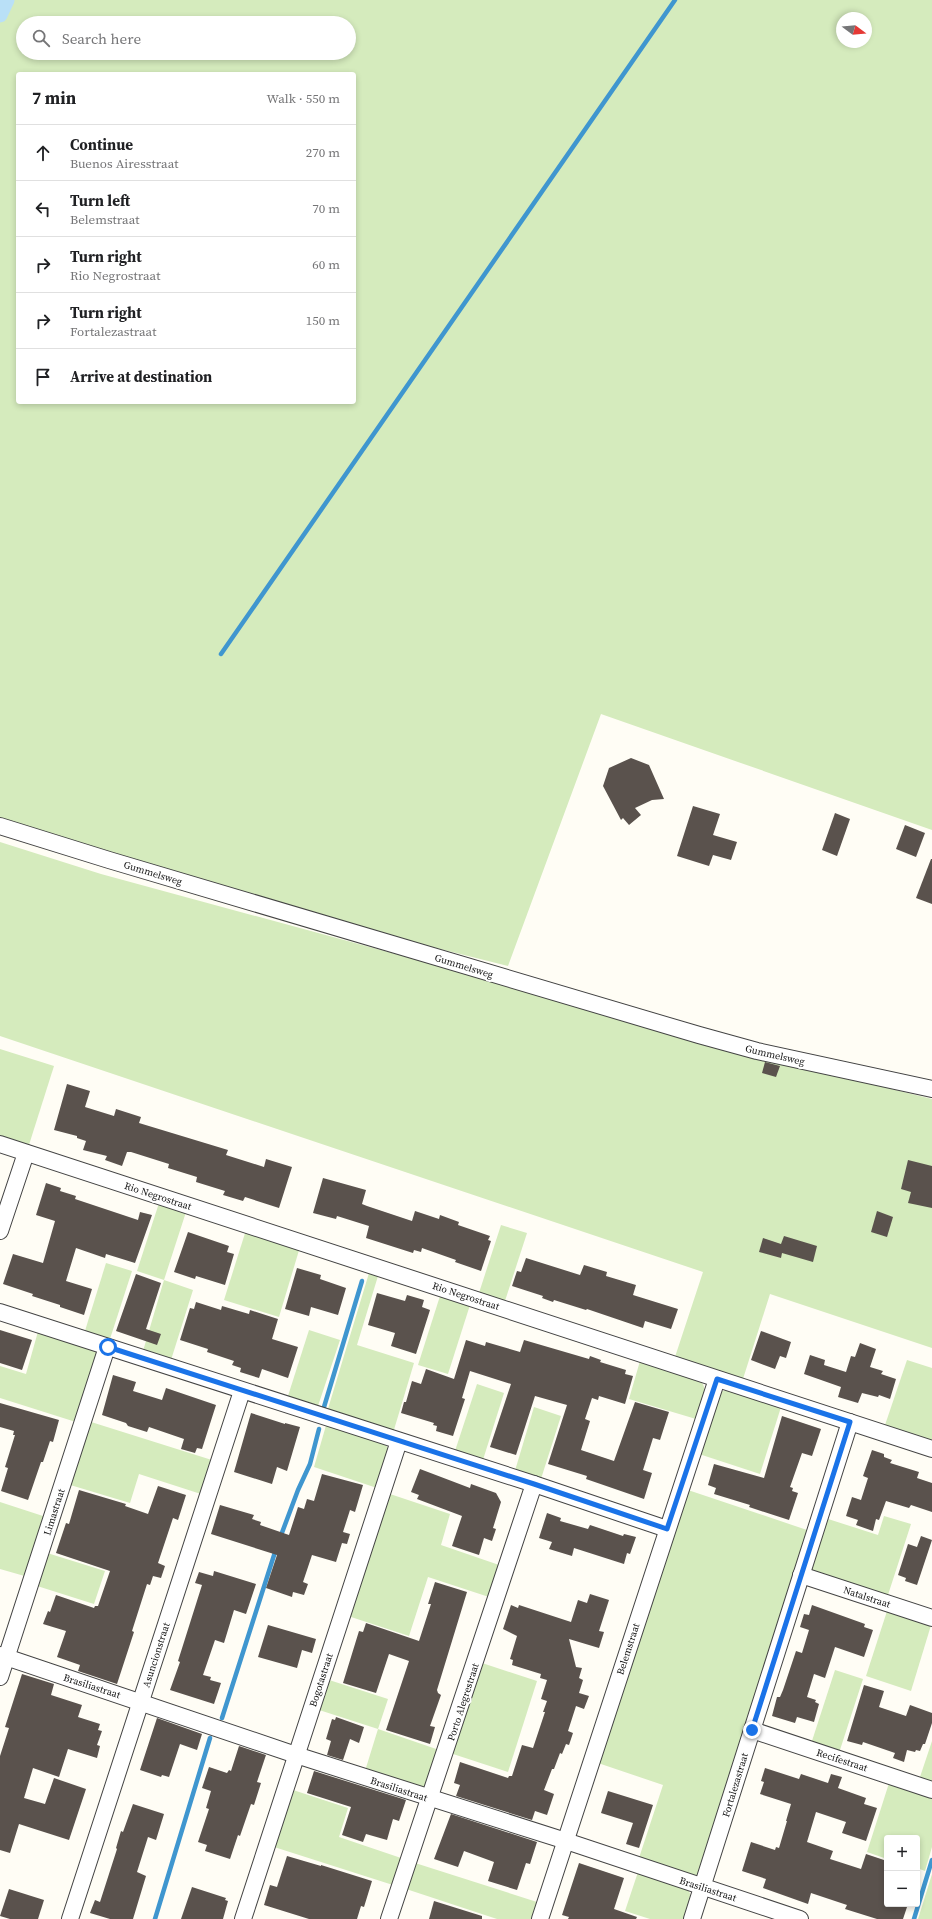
<!DOCTYPE html>
<meta charset="utf-8">
<style>
body{margin:0;font-family:"Source Serif 4",serif;background:#f2f2f2;color:#202124}
.controls{position:absolute;right:12px;bottom:12px;display:grid;overflow:hidden;border-radius:4px;box-shadow:0 2px 6px #0003}
.controls button{width:36px;height:36px;display:grid;place-items:center;padding:0;border:0;border-bottom:1px solid #e0e0e0;background:#fff;color:#202124;font:20px sans-serif}
.compass{position:absolute;left:836px;top:12px;width:36px;height:36px;border-radius:50%;background:#fff;box-shadow:0 2px 6px #0003;rotate:106deg}
.stop{position:absolute;width:12px;height:12px;margin:-9px;border:3px solid #1a73e8;border-radius:50%;background:#fff}
.stop.end{background:#1a73e8;border-color:#fff;box-shadow:0 1px 4px #0008}
.list{margin:0;padding:0;list-style:none}
h2{display:flex;justify-content:space-between;align-items:center;height:52px;margin:0;padding:0 16px;font-size:17px}
h2 small{font-size:13px;font-weight:400;color:#757577}
.list li{display:grid;grid-template-columns:26px 1fr auto;gap:12px;align-items:center;box-sizing:border-box;height:56px;padding:0 16px;border-top:1px solid #e0e0e0}
.list b{display:block;font-size:15px;white-space:nowrap}
.list p{margin:0;font-size:13px;white-space:nowrap;color:#757577}
.list em{font-size:13px;font-style:normal;color:#757577}
.icon{flex:none;width:22px;height:22px;fill:none;stroke:currentColor;stroke-width:2;stroke-linecap:round;stroke-linejoin:round}
.map{position:relative;flex:none;width:932px;height:1919px;overflow:hidden}
.search{position:absolute;background:#fff;box-shadow:0 2px 6px #0003;left:16px;top:16px;width:340px;height:44px;display:flex;align-items:center;gap:10px;box-sizing:border-box;padding:0 14px;border-radius:22px;color:#757577;font-size:15px}
.panel{position:absolute;background:#fff;box-shadow:0 2px 6px #0003;left:16px;top:72px;width:340px;height:332px;border-radius:4px}
.map>svg:first-child{display:block}
.green{fill:#d5ebbd;fill-rule:evenodd}
.lines{fill:none;stroke-linecap:round;stroke-linejoin:round}
.stream{stroke:#3f96cf;stroke-width:4.5}
.canal{stroke:#b9e0f7;stroke-width:15}
.building{fill:#5a524d}
.minor-casing{stroke:#444;stroke-width:18}
.minor{stroke:#fff;stroke-width:16}
.route{stroke:#1a73e8;stroke-width:5}
.labels{text-anchor:middle;dominant-baseline:central;stroke-width:4;stroke-linejoin:round;paint-order:stroke}
.street-label{font-size:10px;fill:#111;stroke:#fff}
</style>
<div class="map">
<svg width="932" height="1919" viewBox="0 0 932 1919">
<rect width="100%" height="100%" fill="#fffdf5"/>
<g class="green">
<path d="M0 0H932V830L601 714 508 966 102 864 0 832ZM842 18H866V42H842ZM23 23H349V53H23ZM18 74H354V402H18Z"/>
<polygon points="0,842 101,874 502,983 754,1055 932,1099 932,1348 770,1294 742,1382 674,1360 703,1272 0,1036"/>
<polygon points="0,1049 54,1066 28,1148 0,1139"/>
<polygon points="159,1203 186,1212 164,1280 193,1290 171,1360 143,1351 164,1280 137,1271"/>
<polygon points="501,1225 527,1233 504,1304 478,1296"/>
<polygon points="246,1230 300,1247 279,1317 224,1300"/>
<polygon points="106,1263 132,1271 109,1342 84,1334"/>
<polygon points="369,1273 378,1276 357,1345 414,1363 393,1433 327,1412"/>
<polygon points="440,1296 470,1305 448,1374 418,1365"/>
<polygon points="39,1328 96,1350 98,1357 79,1423 0,1398 0,1366 26,1374"/>
<polygon points="309,1330 340,1340 317,1409 287,1399"/>
<polygon points="907,1360 932,1368 932,1444 884,1428"/>
<path d="M640 1361 698 1379C712 1389 701 1406 696 1419L629 1399Z"/>
<polygon points="477,1384 504,1393 482,1463 454,1454"/>
<polygon points="728,1390 781,1407 760,1474 699,1454 718,1397 722,1391"/>
<polygon points="534,1407 561,1416 540,1482 514,1474"/>
<polygon points="88,1421 215,1461 204,1495 139,1474 130,1503 67,1484"/>
<polygon points="327,1422 383,1441 390,1451 380,1489 314,1467"/>
<polygon points="685,1489 810,1531 702,1871 696,1877 638,1861 663,1785 598,1763"/>
<polygon points="387,1493 450,1514 441,1545 502,1566 492,1598 428,1577 409,1636 348,1616"/>
<polygon points="0,1502 46,1517 28,1577 0,1569"/>
<polygon points="884,1516 911,1524 887,1598 810,1571 825,1518 878,1535"/>
<polygon points="44,1552 105,1571 94,1604 34,1585"/>
<polygon points="888,1608 932,1622 911,1691 866,1676"/>
<polygon points="479,1662 537,1681 508,1772 450,1753"/>
<polygon points="835,1670 863,1679 839,1753 811,1744"/>
<polygon points="326,1679 388,1699 378,1729 442,1751 428,1793 365,1771 378,1729 316,1709"/>
<polygon points="932,1741 932,1787 918,1783"/>
<polygon points="890,1780 932,1794 932,1847 925,1871 917,1868 917,1838 887,1838 887,1859 867,1852"/>
<polygon points="290,1789 348,1808 339,1837 404,1859 396,1886 271,1846"/>
<polygon points="412,1862 537,1902 531,1919 497,1919 403,1888"/>
<polygon points="638,1872 688,1889 691,1896 685,1919 650,1919 625,1911"/>
<polygon points="932,1874 932,1919 918,1919"/>
</g>
<g class="lines">
<g class="stream">
<polyline points="221,654 675,0"/>
<polyline points="324,1407 362,1281"/>
<polyline points="280,1538 298,1490 310,1464 319,1429"/>
<polyline points="222,1718 276,1549"/>
<polyline points="155,1919 210,1738"/>
<polyline points="914,1919 932,1860"/>
</g>
<polyline class="canal" points="0,15 7,0"/>
</g>
<g class="building">
<polygon points="631,758 649,765 664,799 652,800 635,808 641,815 629,825 623,818 621,820 603,786 609,768"/>
<polygon points="693,806 720,814 713,835 737,842 731,860 713,855 709,866 677,856"/>
<polygon points="835,813 850,819 837,856 822,850"/>
<polygon points="905,825 925,833 916,857 896,849"/>
<polygon points="931,859 932,859 932,904 916,898"/>
<polygon points="765,1062 780,1066 776,1077 762,1073"/>
<polygon points="67,1084 90,1091 85,1107 114,1116 116,1109 141,1117 139,1123 228,1150 226,1155 264,1167 266,1159 292,1167 279,1208 245,1197 243,1201 223,1195 225,1191 196,1182 197,1177 168,1168 169,1164 131,1152 127,1152 122,1166 105,1160 107,1156 83,1150 86,1141 77,1138 77,1136 54,1130"/>
<polygon points="908,1160 932,1166 932,1208 908,1203 911,1192 901,1189"/>
<polygon points="323,1178 366,1190 362,1204 367,1206 412,1221 415,1211 439,1219 440,1215 459,1222 458,1225 490,1236 488,1240 491,1241 481,1271 455,1262 456,1260 422,1248 421,1252 414,1250 413,1253 366,1238 369,1226 337,1216 336,1219 313,1213"/>
<polygon points="46,1183 61,1188 60,1191 76,1196 75,1199 138,1220 140,1212 152,1215 135,1263 106,1254 105,1258 76,1248 66,1281 92,1289 84,1315 60,1307 60,1305 32,1296 33,1294 3,1284 13,1254 43,1263 55,1221 36,1215"/>
<polygon points="877,1211 893,1217 887,1237 871,1232"/>
<polygon points="188,1232 229,1246 227,1252 234,1254 225,1285 196,1276 195,1279 174,1272"/>
<polygon points="784,1236 817,1246 813,1262 782,1253 781,1258 759,1252 763,1238 781,1244"/>
<polygon points="526,1258 580,1275 584,1265 607,1272 606,1276 636,1285 633,1295 678,1309 671,1329 645,1321 643,1328 587,1309 586,1310 554,1300 553,1302 542,1298 543,1296 512,1286 517,1271 521,1272"/>
<polygon points="297,1268 321,1275 320,1279 346,1288 338,1315 311,1307 309,1316 285,1309"/>
<polygon points="136,1274 161,1283 146,1329 161,1334 157,1345 116,1331"/>
<polygon points="377,1293 405,1301 407,1295 424,1300 422,1307 430,1310 416,1354 391,1346 395,1333 368,1325"/>
<polygon points="196,1302 221,1310 222,1306 249,1314 250,1310 278,1319 272,1339 298,1347 288,1378 262,1369 259,1378 240,1372 241,1368 232,1365 234,1361 207,1352 208,1349 180,1340 190,1308 194,1309"/>
<polygon points="0,1330 32,1340 22,1370 0,1363"/>
<polygon points="761,1331 791,1342 786,1358 780,1356 775,1369 751,1360"/>
<polygon points="466,1340 485,1346 486,1342 520,1352 524,1340 589,1359 590,1356 601,1360 600,1362 626,1370 625,1374 633,1376 625,1404 599,1396 598,1400 592,1398 585,1419 590,1421 581,1450 614,1461 635,1402 669,1412 660,1440 653,1438 643,1470 652,1473 644,1499 586,1479 587,1476 548,1464 567,1405 535,1396 516,1455 490,1447 511,1384 470,1371 462,1398 465,1399 453,1436 436,1431 437,1426 433,1425 434,1423 401,1413 404,1402 406,1402 412,1381 421,1384 426,1369 454,1379"/>
<polygon points="860,1343 876,1349 870,1367 883,1371 881,1374 896,1379 890,1399 879,1395 878,1397 862,1393 858,1403 838,1397 841,1387 804,1374 810,1355 825,1360 824,1365 846,1372 851,1356 855,1357"/>
<polygon points="113,1375 136,1382 133,1391 162,1400 166,1388 216,1405 202,1449 197,1448 195,1453 181,1449 184,1439 149,1427 147,1432 128,1426 126,1423 102,1415"/>
<polygon points="0,1403 59,1420 53,1442 50,1441 43,1462 41,1462 28,1500 1,1491 8,1468 5,1467 15,1435 13,1435 14,1431 0,1427"/>
<polygon points="251,1413 285,1424 285,1423 300,1427 287,1471 277,1467 272,1484 234,1472"/>
<polygon points="782,1416 821,1429 812,1456 802,1453 790,1487 793,1488 792,1491 798,1493 789,1520 749,1507 750,1505 714,1494 716,1488 708,1485 714,1464 764,1478"/>
<polygon points="872,1450 884,1454 884,1457 892,1460 890,1463 919,1472 917,1478 932,1483 932,1512 911,1505 909,1508 886,1501 879,1520 876,1519 873,1531 856,1525 858,1520 846,1516 852,1497 861,1500 868,1478 863,1476"/>
<polygon points="420,1469 470,1488 471,1484 496,1493 501,1502 493,1528 496,1529 492,1541 484,1538 479,1555 452,1546 462,1516 417,1499 419,1495 411,1492"/>
<polygon points="322,1474 363,1485 355,1512 350,1510 343,1532 350,1534 347,1544 342,1543 336,1562 312,1555 303,1582 308,1584 304,1595 293,1592 292,1597 266,1588 277,1555 211,1534 220,1505 254,1515 252,1519 261,1522 260,1525 289,1535 298,1507 304,1509 307,1499 314,1501"/>
<polygon points="158,1486 186,1495 178,1520 173,1518 158,1563 165,1566 161,1578 153,1576 150,1585 147,1584 132,1631 134,1632 117,1684 78,1671 80,1665 57,1657 66,1631 43,1624 48,1611 50,1612 56,1595 94,1608 95,1606 98,1606 110,1571 56,1553 66,1523 69,1524 79,1490 126,1504 125,1506 148,1514"/>
<polygon points="547,1513 561,1518 560,1521 588,1529 590,1525 623,1536 624,1534 636,1537 630,1554 627,1553 624,1564 574,1548 572,1556 549,1549 552,1542 539,1538"/>
<polygon points="921,1536 932,1540 917,1585 905,1581 906,1578 898,1575 908,1544 917,1547"/>
<polygon points="214,1571 256,1584 246,1614 234,1610 224,1643 215,1640 203,1675 211,1677 210,1680 221,1683 214,1704 170,1690 180,1662 178,1661 202,1585 195,1583 199,1572 213,1576"/>
<polygon points="435,1582 467,1592 437,1690 438,1693 441,1695 430,1726 435,1727 430,1744 386,1730 409,1661 389,1654 376,1693 343,1683 359,1631 363,1632 366,1623 419,1641 431,1604 428,1604"/>
<polygon points="590,1594 609,1600 599,1631 604,1632 599,1648 569,1639 576,1667 582,1668 579,1678 583,1680 579,1693 589,1696 584,1709 576,1706 568,1731 573,1733 569,1745 566,1744 562,1754 560,1753 554,1769 552,1769 544,1790 554,1794 547,1815 535,1811 532,1820 456,1796 460,1785 454,1783 460,1762 508,1778 509,1776 512,1776 522,1745 533,1748 545,1712 543,1712 547,1701 541,1699 547,1680 540,1678 541,1674 512,1665 513,1660 510,1659 517,1636 503,1629 511,1605 518,1608 519,1605 571,1622 578,1600 587,1603"/>
<polygon points="812,1605 865,1624 864,1627 873,1630 864,1657 835,1647 825,1678 814,1674 807,1697 816,1700 815,1702 819,1704 814,1722 797,1717 795,1723 772,1716 777,1697 780,1697 783,1690 796,1651 802,1653 809,1630 800,1627 804,1614 809,1615"/>
<polygon points="268,1625 316,1639 312,1653 302,1650 297,1668 258,1657"/>
<polygon points="22,1674 54,1684 51,1695 82,1705 78,1717 100,1724 98,1730 102,1731 97,1745 100,1746 97,1758 68,1749 59,1777 33,1768 24,1798 45,1804 54,1778 86,1789 69,1840 19,1824 10,1853 0,1850 0,1756 9,1728 5,1727"/>
<polygon points="864,1685 884,1691 879,1707 906,1716 910,1705 932,1713 932,1723 925,1744 923,1744 920,1751 916,1750 915,1752 907,1750 904,1762 893,1758 895,1753 863,1742 862,1745 847,1741"/>
<polygon points="336,1717 364,1727 359,1743 350,1739 343,1760 327,1755 331,1741 326,1739 332,1719 335,1720"/>
<polygon points="157,1718 202,1734 197,1750 180,1744 169,1777 162,1775 161,1777 140,1770"/>
<polygon points="239,1746 266,1755 257,1782 261,1783 254,1805 251,1804 240,1836 238,1835 230,1859 205,1851 207,1845 198,1842 209,1809 206,1808 211,1791 202,1788 209,1767 227,1773 229,1770 231,1771"/>
<polygon points="765,1768 799,1779 801,1774 828,1783 831,1774 842,1777 838,1788 866,1798 864,1804 877,1808 866,1841 842,1833 846,1822 816,1812 807,1842 833,1851 830,1859 861,1869 866,1854 887,1861 887,1904 908,1904 903,1919 877,1919 845,1909 847,1905 811,1893 808,1904 763,1888 766,1879 742,1871 751,1842 775,1850 776,1847 779,1848 787,1821 786,1821 791,1804 760,1794 764,1782 761,1781"/>
<polygon points="314,1771 406,1800 399,1821 393,1819 387,1840 366,1834 363,1842 342,1835 351,1807 307,1793"/>
<polygon points="608,1791 653,1805 639,1848 626,1844 633,1823 601,1813"/>
<polygon points="133,1804 164,1814 156,1840 148,1837 137,1872 146,1876 133,1919 110,1919 90,1913 95,1900 100,1902 117,1849 116,1848 121,1831 123,1832"/>
<polygon points="451,1814 537,1842 530,1864 526,1863 517,1890 488,1881 494,1862 464,1851 458,1867 434,1859"/>
<polygon points="287,1856 321,1866 321,1865 372,1881 364,1907 361,1906 357,1919 309,1919 264,1905 270,1885 277,1887"/>
<polygon points="579,1863 624,1878 614,1909 637,1917 636,1919 568,1919 569,1917 562,1915"/>
<polygon points="192,1887 226,1898 225,1900 228,1901 223,1919 181,1919"/>
<polygon points="9,1889 44,1900 38,1919 10,1919 0,1916"/>
<polygon points="434,1901 482,1916 482,1919 429,1919"/>
</g>
<g class="lines">
<defs>
<g id="minor">
<polyline points="0,826 109,860 699,1035 757,1051 932,1089"/>
<polyline points="0,1144 932,1449"/>
<polyline points="0,1231 26,1153"/>
<polyline points="0,1312 534,1484 667,1529"/>
<polyline points="801,1575 932,1618"/>
<polyline points="0,1655 296,1755 566,1841 800,1919"/>
<polyline points="0,1677 107,1347"/>
<polyline points="752,1730 932,1790"/>
<polyline points="70,1919 242,1391"/>
<polyline points="243,1919 399,1441"/>
<polyline points="389,1919 534,1484"/>
<polyline points="540,1919 717,1379"/>
<polyline points="692,1919 850,1422"/>
</g>
</defs>
<use href="#minor" class="minor-casing"/>
<use href="#minor" class="minor"/>
</g>
<g class="lines">
<polyline class="route" points="108,1347 534,1484 667,1529 717,1379 850,1422 752,1730"/>
</g>
<g class="labels">
<g class="street-label">
<text transform="translate(153 873) rotate(17)">Gummelsweg</text>
<text transform="translate(464 966) rotate(17)">Gummelsweg</text>
<text transform="translate(775 1055) rotate(13)">Gummelsweg</text>
<text transform="translate(158 1196) rotate(18)">Rio Negrostraat</text>
<text transform="translate(466 1296) rotate(18)">Rio Negrostraat</text>
<text transform="translate(54 1512) rotate(-72)">Limastraat</text>
<text transform="translate(867 1597) rotate(18)">Natalstraat</text>
<text transform="translate(628 1649) rotate(-72)">Belemstraat</text>
<text transform="translate(156 1655) rotate(-72)">Asuncionstraat</text>
<text transform="translate(321 1680) rotate(-72)">Bogotastraat</text>
<text transform="translate(92 1686) rotate(18)">Brasiliastraat</text>
<text transform="translate(463 1702) rotate(-72)">Porto Alegrestraat</text>
<text transform="translate(842 1760) rotate(18)">Recifestraat</text>
<text transform="translate(735 1785) rotate(-73)">Fortalezastraat</text>
<text transform="translate(399 1789) rotate(18)">Brasiliastraat</text>
<text transform="translate(708 1889) rotate(18)">Brasiliastraat</text>
</g>
</g>
</svg>
<div class="controls">
<button>+</button>
<button>−</button>
</div>
<svg class="compass" viewBox="-18 -18 36 36"><path d="M0-13l5 13h-10z" fill="#e53935"/><path d="M0 13l5-13h-10z" fill="#757577"/></svg>
<div class="stop" style="left:108px;top:1347px"></div>
<div class="stop end" style="left:752px;top:1730px"></div>
<div class="search"><svg class="icon" aria-label="search" viewBox="0 0 24 24"><circle cx="10" cy="10" r="6"/><path d="M15 15l6 6"/></svg>Search here</div>
<section class="panel">
<h2>7 min<small>Walk · 550 m</small></h2>
<ul class="list">
<li><svg class="icon" aria-label="ahead" viewBox="0 0 24 24"><path d="M12 20V5M6 11l6-6 6 6"/></svg><div><b>Continue</b><p>Buenos Airesstraat</p></div><em>270 m</em></li>
<li><svg class="icon" aria-label="left" viewBox="0 0 24 24"><path d="M17 20v-9H6M10 6l-5 5 5 5"/></svg><div><b>Turn left</b><p>Belemstraat</p></div><em>70 m</em></li>
<li><svg class="icon" aria-label="right" viewBox="0 0 24 24"><path d="M7 20v-9h11M14 6l5 5-5 5"/></svg><div><b>Turn right</b><p>Rio Negrostraat</p></div><em>60 m</em></li>
<li><svg class="icon" aria-label="right" viewBox="0 0 24 24"><path d="M7 20v-9h11M14 6l5 5-5 5"/></svg><div><b>Turn right</b><p>Fortalezastraat</p></div><em>150 m</em></li>
<li><svg class="icon" aria-label="arrive" viewBox="0 0 24 24"><path d="M6 21V4h12l-3 4 3 4H6"/></svg><div><b>Arrive at destination</b></div></li>
</ul>
</section>
</div>
